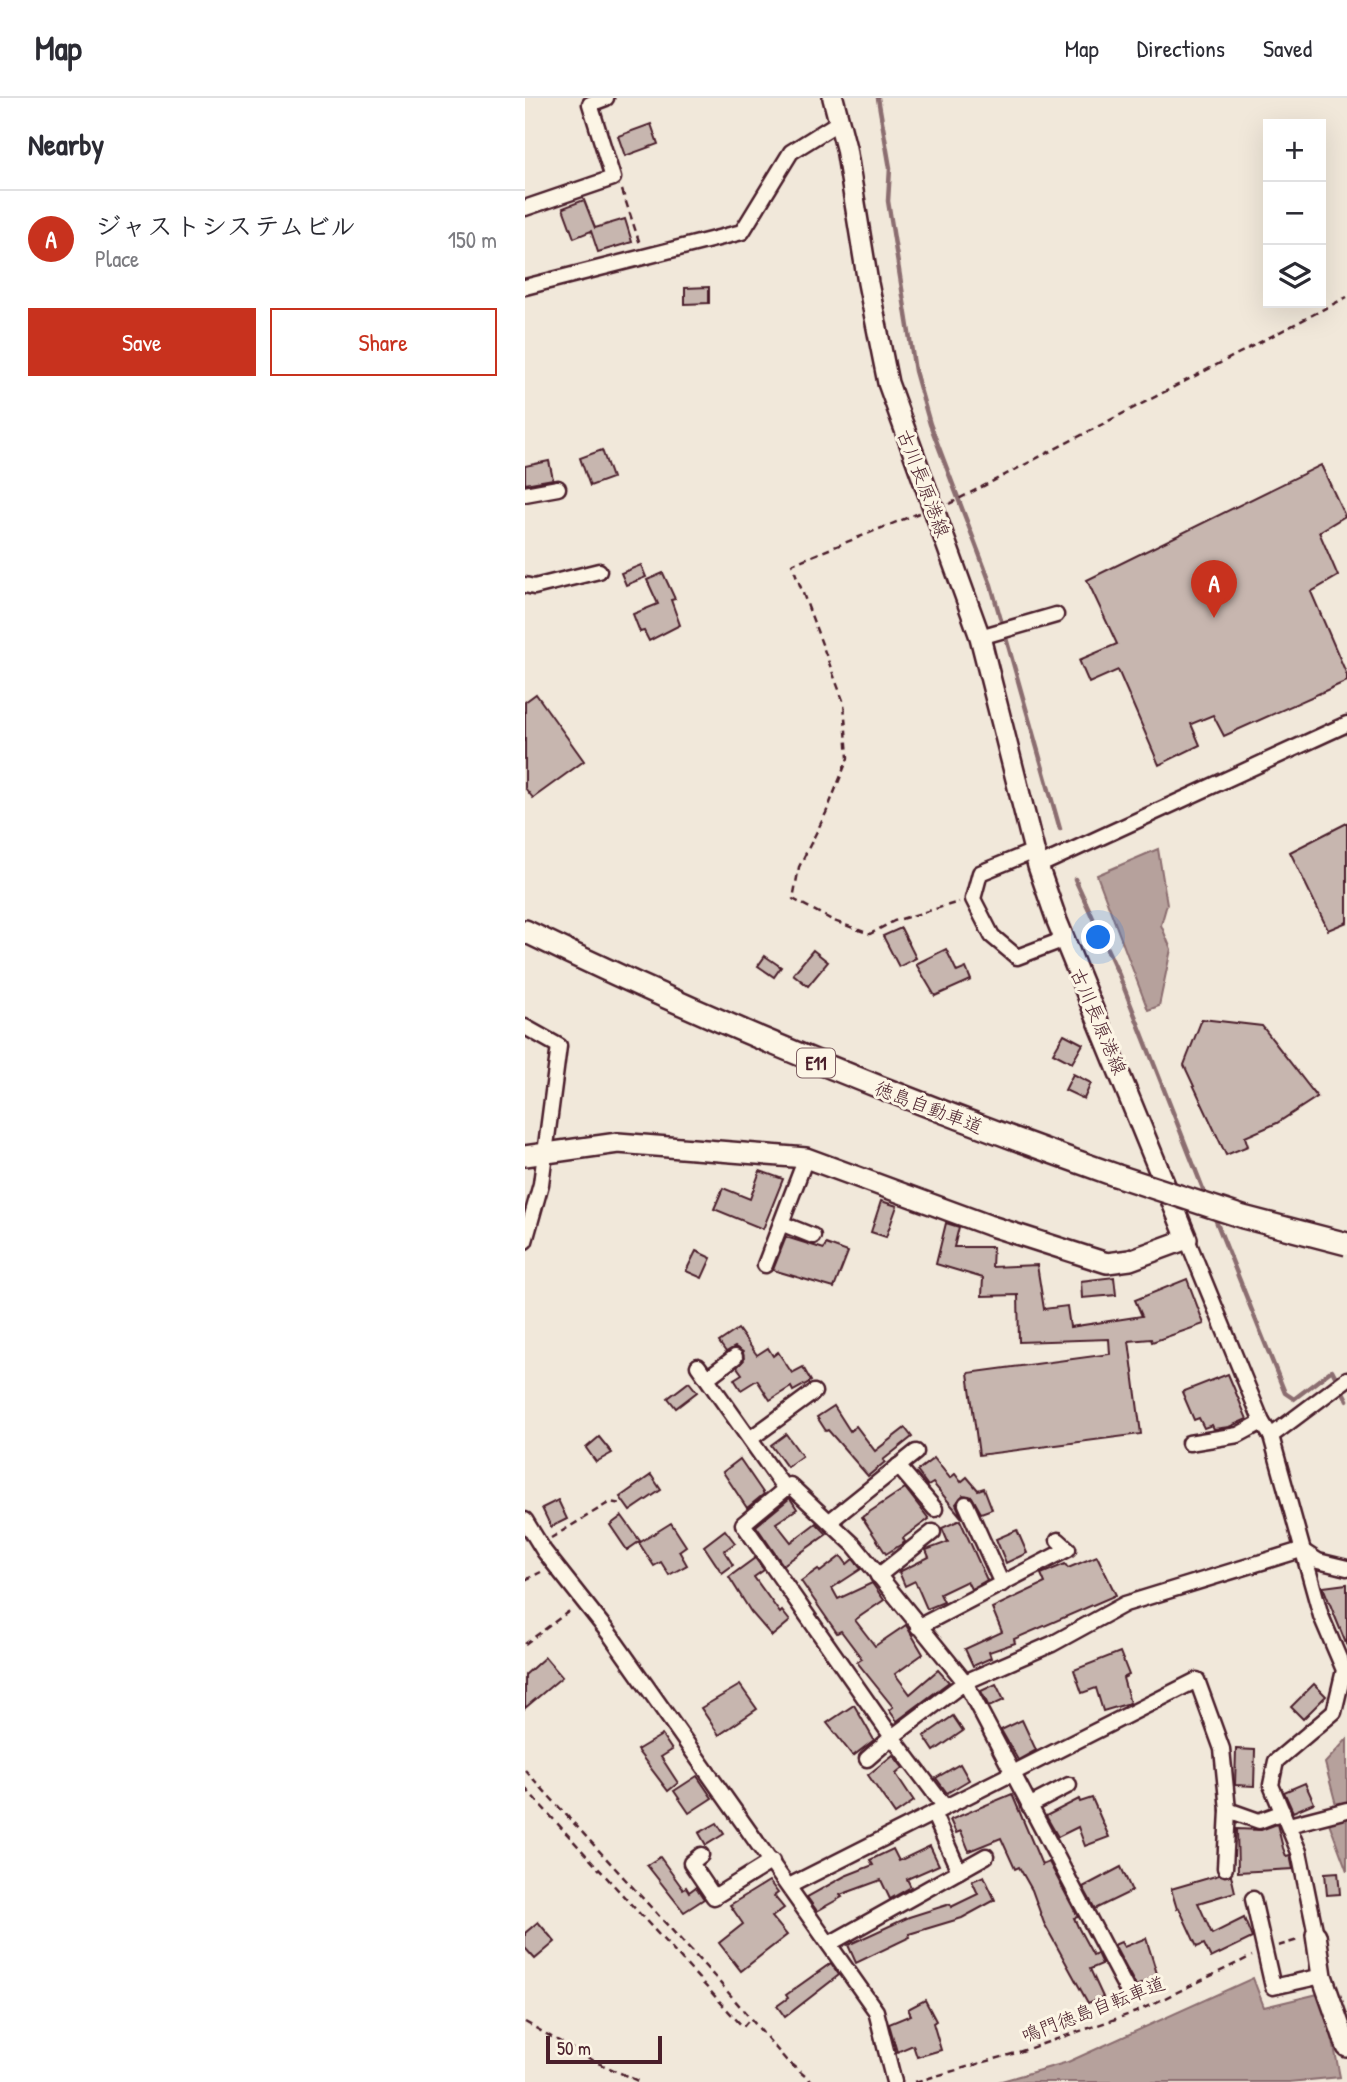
<!DOCTYPE html>
<meta charset="utf-8">
<style>
body{margin:0;font-family:"Patrick Hand","Klee One",sans-serif;background:#f2f2f3;color:#2b2b33}
.controls{position:absolute;right:21px;top:21px;display:grid;overflow:hidden;border-radius:0px;box-shadow:0 7px 28px #0002}
.controls button{width:63px;height:63px;display:grid;place-items:center;padding:0;border:0;border-bottom:2px solid #e1e1e2;background:#fff;color:#2b2b33;font:35px sans-serif}
.scale{position:absolute;left:21px;bottom:18px;width:116px;box-sizing:border-box;padding-left:7px;border:4px solid #4a1f2b;border-top:0;font-size:19px;line-height:24px;white-space:nowrap;color:#4a1f2b;-webkit-text-stroke:5px #fcf5e5;paint-order:stroke}
.you{position:absolute;left:574px;top:840px;width:24px;height:24px;margin:-18px;border:5px solid #fff;border-radius:50%;background:#1a73e8;box-shadow:0 0 0 10px #1a73e833}
.badge{display:grid;place-items:center;width:46px;height:46px;border-radius:50%;background:#c8321e;color:#fff;font-size:23px;font-weight:700}
.pin{position:absolute;translate:-50% -58px;filter:drop-shadow(0 2px 4px #0008)}
.pin::after{content:'';position:absolute;top:37px;width:24px;height:21px;background:inherit;clip-path:polygon(0 0,100% 0,50% 100%)}
.list{margin:0;padding:0;list-style:none}
h2{display:flex;justify-content:space-between;align-items:center;height:91px;margin:0;padding:0 28px;font-size:30px}
h2 small{font-size:23px;font-weight:400;color:#7c7c81}
.list li{display:grid;grid-template-columns:46px 1fr auto;gap:21px;align-items:center;box-sizing:border-box;height:98px;padding:0 28px;border-top:2px solid #e1e1e2}
.list b{display:block;font-size:26px;white-space:nowrap}
.list p{margin:0;font-size:23px;white-space:nowrap;color:#7c7c81}
.list em{font-size:23px;font-style:normal;color:#7c7c81}
.actions{display:flex;gap:14px;padding:21px 28px}
.actions a{flex:1;padding:16px 0;border:2px solid #c8321e;border-radius:0px;text-align:center;font-size:24px;color:#c8321e}
.actions .main{background:#c8321e;color:#fff}
.icon{flex:none;width:38px;height:38px;fill:none;stroke:currentColor;stroke-width:2;stroke-linecap:round;stroke-linejoin:round}
.map{position:relative;flex:none;width:822px;height:1984px;overflow:hidden}
header{display:flex;align-items:center;gap:42px;box-sizing:border-box;height:98px;padding:0 35px;background:#fff;border-bottom:2px solid #e1e1e2}
header strong{font-size:33px}
nav{display:flex;gap:38px;margin-inline-start:auto;font-size:24px}
main{display:flex}
aside{flex:1;background:#fff}
.map>svg:first-child{display:block}
.water{fill:#b6a19c;stroke:#8b6d6f;stroke-width:2}
.lines{fill:none;stroke-linecap:round;stroke-linejoin:round}
.stream{stroke:#8b6d6f;stroke-width:4.5}
.building{fill:#c7b6af;stroke:#4a1f2b;stroke-width:2}
.minor-casing{stroke:#4a1f2b;stroke-width:19}
.major-casing{stroke:#4a1f2b;stroke-width:24}
.highway-casing{stroke:#4a1f2b;stroke-width:26}
.path{stroke:#4a1f2b;stroke-width:2.5;stroke-dasharray:7 5;stroke-linecap:butt}
.minor{stroke:#fcf5e5;stroke-width:14}
.major{stroke:#fcf5e5;stroke-width:19}
.highway{stroke:#fcf5e5;stroke-width:21}
.highway-bridge-casing{stroke:#4a1f2b;stroke-width:26;stroke-linecap:butt}
.highway-bridge{stroke:#fcf5e5;stroke-width:21}
.labels{text-anchor:middle;dominant-baseline:central;stroke-width:6;stroke-linejoin:round;paint-order:stroke}
.shield{fill:#fcf5e5;stroke:#7f5f63;stroke-width:2}
.shield-label{font-size:18px;font-weight:bold;fill:#4a1f2b}
.street-label{font-size:19px;fill:#4a1f2b;stroke:#fcf5e5}
</style>
<header>
<strong>Map</strong>
<nav><a>Map</a><a>Directions</a><a>Saved</a></nav>
</header>
<main>
<aside>
<h2>Nearby<small></small></h2>
<ul class="list">
<li><span class="badge">A</span><div><b>ジャストシステムビル</b><p>Place</p></div><em>150 m</em></li>
</ul>
<div class="actions"><a class="main">Save</a><a>Share</a></div>
</aside>
<div class="map">
<svg width="822" height="1984" viewBox="0 0 822 1984">
<rect width="100%" height="100%" fill="#f1e8da"/>
<filter id="ink" filterUnits="userSpaceOnUse"><feTurbulence type="fractalNoise" baseFrequency=".0143" numOctaves="2"/><feDisplacementMap in="SourceGraphic" scale="14" xChannelSelector="R" yChannelSelector="G"/><feConvolveMatrix kernelMatrix="1 2 1 2 8 2 1 2 1" color-interpolation-filters="sRGB"/></filter>
<g filter="url(#ink)">
<g class="water">
<polygon points="633,751 642,806 636,827 646,851 634,908 623,912 572,777"/>
<polygon points="822,1641 822,1773 803,1722 814,1718 800,1665"/>
<polygon points="728,1880 739,1909 793,1896 806,1933 815,1979 764,1984 473,1984 543,1964"/>
</g>
<g class="lines">
<g class="stream">
<polyline points="353,0 365,70 363,103 390,273 405,326 466,487 535,731"/>
<polyline points="550,781 594,877 682,1101"/>
<polyline points="689,1118 760,1295 769,1301 807,1272 822,1302"/>
</g>
</g>
<g class="building">
<polygon points="126,26 133,46 100,58 93,38"/>
<polygon points="59,102 70,130 100,121 107,144 73,154 66,133 49,140 38,110"/>
<polygon points="184,189 184,205 160,206 160,190"/>
<polygon points="77,352 87,380 65,388 55,360"/>
<polygon points="24,363 28,381 0,386 0,368"/>
<polygon points="796,367 820,418 794,434 813,478 786,494 822,577 822,583 699,638 688,617 666,626 675,647 634,667 593,572 564,585 554,562 592,546 562,482"/>
<polygon points="116,467 121,479 101,487 96,475"/>
<polygon points="138,475 150,501 146,502 155,527 124,543 119,533 115,534 108,516 133,506 122,482"/>
<polygon points="11,596 59,663 8,700 0,690 0,604"/>
<polygon points="822,725 822,824 803,832 765,754"/>
<polygon points="376,830 391,860 374,869 358,838"/>
<polygon points="421,851 432,874 441,870 446,882 410,898 391,866"/>
<polygon points="288,852 303,864 283,888 268,876"/>
<polygon points="240,858 256,869 249,879 233,868"/>
<polygon points="677,921 737,928 792,999 752,1025 720,1039 723,1048 701,1057 659,967"/>
<polygon points="539,936 558,946 547,965 528,955"/>
<polygon points="548,976 566,985 559,1001 540,992"/>
<polygon points="235,1073 258,1081 238,1131 189,1111 198,1090 225,1101"/>
<polygon points="356,1103 372,1108 361,1139 346,1134"/>
<polygon points="421,1125 434,1129 429,1149 468,1149 467,1169 512,1167 519,1211 542,1208 545,1229 617,1218 610,1202 662,1181 679,1226 627,1244 626,1241 604,1243 616,1336 454,1357 443,1275 585,1256 584,1241 494,1244 493,1197 457,1198 458,1180 411,1166"/>
<polygon points="261,1139 299,1151 301,1146 323,1154 309,1190 248,1172"/>
<polygon points="171,1153 186,1160 177,1180 161,1173"/>
<polygon points="589,1179 591,1197 557,1200 556,1183"/>
<polygon points="213,1231 232,1257 243,1250 248,1258 253,1254 267,1275 278,1269 286,1283 268,1293 266,1289 245,1302 232,1282 216,1292 209,1281 217,1276 212,1269 219,1262 218,1254 210,1249 201,1254 194,1244"/>
<polygon points="703,1276 722,1321 704,1329 689,1331 687,1327 679,1330 674,1320 669,1322 657,1294"/>
<polygon points="164,1284 172,1294 151,1310 143,1300"/>
<polygon points="309,1308 325,1333 331,1328 350,1353 380,1330 387,1339 358,1362 360,1364 343,1378 303,1332 301,1333 292,1319"/>
<polygon points="261,1336 277,1358 262,1369 246,1347"/>
<polygon points="74,1339 87,1355 71,1364 61,1350"/>
<polygon points="409,1360 425,1380 430,1376 436,1384 442,1379 453,1392 459,1390 467,1411 456,1415 447,1399 438,1397 431,1406 437,1420 408,1385 403,1388 392,1373"/>
<polygon points="215,1361 239,1396 222,1410 198,1374"/>
<polygon points="126,1377 136,1392 105,1413 95,1399"/>
<polygon points="380,1390 404,1421 378,1440 380,1444 361,1456 337,1419"/>
<polygon points="265,1400 272,1411 251,1425 266,1444 291,1425 302,1436 258,1467 231,1428"/>
<polygon points="33,1402 42,1421 26,1429 17,1410"/>
<polygon points="97,1418 115,1443 102,1452 85,1427"/>
<polygon points="435,1422 462,1482 446,1491 442,1483 415,1496 419,1504 402,1511 390,1483 380,1488 374,1474 404,1459 401,1452 423,1444 417,1430"/>
<polygon points="146,1425 161,1448 154,1453 162,1467 144,1477 136,1464 129,1468 114,1445"/>
<polygon points="200,1432 210,1445 199,1453 208,1467 197,1475 179,1448"/>
<polygon points="492,1432 502,1455 481,1465 471,1441"/>
<polygon points="316,1458 322,1466 328,1461 336,1471 307,1490 313,1501 347,1485 359,1502 330,1522 350,1548 381,1527 398,1556 370,1576 385,1596 413,1572 424,1584 372,1623 364,1612 368,1609 332,1564 337,1561 316,1533 312,1535 276,1483 293,1471 295,1474"/>
<polygon points="572,1458 591,1497 489,1541 490,1545 464,1554 466,1560 448,1568 440,1551 477,1534 467,1510 520,1485 516,1476 540,1466 543,1470"/>
<polygon points="230,1460 239,1472 229,1479 255,1515 257,1513 265,1523 247,1538 226,1514 204,1479"/>
<polygon points="822,1486 822,1548 798,1489"/>
<polygon points="595,1554 604,1577 598,1580 605,1605 578,1613 571,1590 557,1595 549,1572"/>
<polygon points="20,1559 37,1579 0,1610 0,1577"/>
<polygon points="471,1586 479,1602 464,1609 456,1593"/>
<polygon points="789,1586 801,1598 778,1621 766,1609"/>
<polygon points="215,1587 232,1611 194,1637 176,1610"/>
<polygon points="329,1607 349,1642 328,1658 302,1625"/>
<polygon points="428,1618 438,1633 409,1653 399,1638"/>
<polygon points="497,1622 511,1652 493,1662 476,1632"/>
<polygon points="137,1637 147,1652 136,1659 153,1685 143,1693 112,1652"/>
<polygon points="711,1651 730,1652 729,1688 710,1687"/>
<polygon points="368,1657 378,1670 371,1676 389,1703 370,1716 343,1677"/>
<polygon points="435,1666 444,1682 422,1695 411,1680"/>
<polygon points="172,1678 187,1700 164,1715 149,1693"/>
<polygon points="780,1685 789,1705 768,1714 759,1694"/>
<polygon points="487,1696 517,1767 524,1764 553,1819 549,1820 554,1831 568,1857 572,1855 577,1866 565,1871 578,1899 563,1905 519,1825 507,1792 494,1769 490,1771 476,1740 444,1753 436,1733 431,1735 425,1722"/>
<polygon points="567,1700 584,1739 560,1748 553,1729 533,1739 521,1718 554,1701 555,1704"/>
<polygon points="192,1725 199,1736 181,1747 174,1735"/>
<polygon points="752,1726 758,1750 761,1758 765,1757 768,1771 713,1774 712,1731 736,1732"/>
<polygon points="405,1748 414,1767 382,1781 386,1789 365,1801 356,1782 315,1797 317,1799 292,1813 282,1799 320,1778 348,1767 345,1762 368,1751 374,1763"/>
<polygon points="135,1759 158,1791 161,1789 164,1794 171,1789 179,1801 159,1814 122,1767"/>
<polygon points="596,1769 607,1793 570,1811 558,1789"/>
<polygon points="813,1774 815,1796 802,1797 800,1775"/>
<polygon points="694,1777 706,1777 710,1794 673,1805 687,1836 719,1820 727,1840 686,1860 679,1846 672,1849 654,1810 652,1811 646,1791"/>
<polygon points="459,1778 470,1802 437,1820 384,1836 385,1839 331,1865 323,1847 384,1819 425,1806 426,1809 453,1796 447,1783"/>
<polygon points="244,1783 253,1795 249,1798 259,1810 247,1819 262,1837 216,1873 194,1845 218,1826 205,1807"/>
<polygon points="13,1824 30,1844 10,1861 0,1850 0,1835"/>
<polygon points="621,1840 633,1879 611,1888 589,1847 596,1844 599,1849"/>
<polygon points="306,1865 314,1877 260,1919 252,1908 263,1900 261,1897"/>
<polygon points="400,1902 411,1923 408,1925 416,1952 392,1959 388,1947 372,1954 364,1926 386,1917 383,1911"/>
</g>
<g class="lines">
<defs>
<g id="minor">
<polyline points="0,110 88,80 65,6 81,0"/>
<polyline points="0,189 217,134 266,54 314,24"/>
<polyline points="0,396 33,390"/>
<polyline points="0,487 9,489 74,473"/>
<polyline points="455,539 531,517"/>
<polyline points="509,753 455,775 448,801 467,838 492,859 540,841"/>
<polyline points="513,768 822,626"/>
<polyline points="0,929 34,948 16,1086 0,1143"/>
<polyline points="258,1126 288,1138"/>
<polyline points="662,1141 737,1324 746,1338 796,1518 819,1572 809,1614 751,1663 746,1687 774,1754 791,1837"/>
<polyline points="240,1167 281,1060"/>
<polyline points="173,1268 260,1391"/>
<polyline points="182,1280 210,1259"/>
<polyline points="746,1338 822,1281"/>
<polyline points="225,1341 289,1294"/>
<polyline points="664,1345 713,1337 737,1324"/>
<polyline points="373,1368 410,1411"/>
<polygon points="265,1387 329,1447 440,1584 367,1639 218,1426"/>
<polyline points="441,1406 477,1486"/>
<polyline points="0,1422 19,1453 86,1538 351,1913 369,1984"/>
<polyline points="305,1423 391,1354"/>
<polyline points="776,1452 793,1463 822,1470"/>
<polyline points="353,1478 408,1434"/>
<polyline points="393,1529 543,1451 533,1442"/>
<polyline points="342,1661 367,1639 420,1709"/>
<polyline points="504,1708 544,1687"/>
<polyline points="703,1712 734,1723 758,1714"/>
<polyline points="408,1715 434,1773"/>
<polyline points="764,1727 822,1712"/>
<polyline points="176,1757 166,1765 189,1799 247,1763"/>
<polyline points="264,1788 672,1582 697,1651 703,1712 700,1770"/>
<polyline points="728,1801 748,1889 797,1878"/>
<polyline points="304,1846 461,1758"/>
<polyline points="604,1896 440,1584 527,1546 600,1506 776,1452"/>
</g>
<g id="major">
<polyline points="0,1058 93,1045 281,1060 463,1127 582,1165 605,1162 662,1141 532,823 513,768 455,539 363,285 343,185 321,50 308,0"/>
<polyline points="791,1837 797,1878 822,1949"/>
</g>
<path id="highway" d="M0 833C192 927 388 1006 590 1077"/>
</defs>
<use href="#minor" class="minor-casing"/>
<use href="#major" class="major-casing"/>
<use href="#highway" class="highway-casing"/>
<g class="path">
<polyline points="97,92 115,146"/>
<polyline points="424,406 822,199"/>
<polyline points="394,415 267,466 319,605 323,660 301,715 274,769 268,801 309,823 345,836 369,823 434,804"/>
<polyline points="26,1440 85,1404 96,1406"/>
<polyline points="0,1482 16,1474"/>
<polyline points="0,1546 47,1511"/>
<polyline points="0,1672 190,1879 261,1962 287,1984"/>
<polyline points="0,1690 218,1929 224,1922"/>
<polyline points="753,1848 773,1842"/>
<polyline points="0,1924 71,1964 115,1984"/>
<polyline points="390,1984 491,1955 611,1914 727,1858"/>
</g>
<use href="#minor" class="minor"/>
<use href="#major" class="major"/>
<use href="#highway" class="highway"/>
<defs>
<polyline id="highway-bridge" points="590,1077 718,1119 822,1146"/>
</defs>
<use href="#highway-bridge" class="highway-bridge-casing"/>
<use href="#highway-bridge" class="highway-bridge"/>
</g>
</g>
<g class="labels">
<rect class="shield" x="272" y="950.5" width="38" height="29" rx="5"/>
<g class="shield-label">
<text x="291" y="965">E11</text>
</g>
<g class="street-label">
<text transform="translate(399 385) rotate(69)">古川長原港線</text>
<text transform="translate(574 923) rotate(67)">古川長原港線</text>
<text transform="translate(404 1009) rotate(21)">徳島自動車道</text>
<text transform="translate(568 1911) rotate(-21)">鳴門徳島自転車道</text>
</g>
</g>
</svg>
<div class="controls">
<button>+</button>
<button>−</button>
<button><svg class="icon" aria-label="layers" viewBox="0 0 24 24"><path d="M12 4l9 5-9 5-9-5zM3 14l9 5 9-5"/></svg></button>
</div>
<div class="scale">50 m</div>
<div class="you"></div>
<div class="pin badge" style="left:689px;top:520px">A</div>
</div>
</main>
